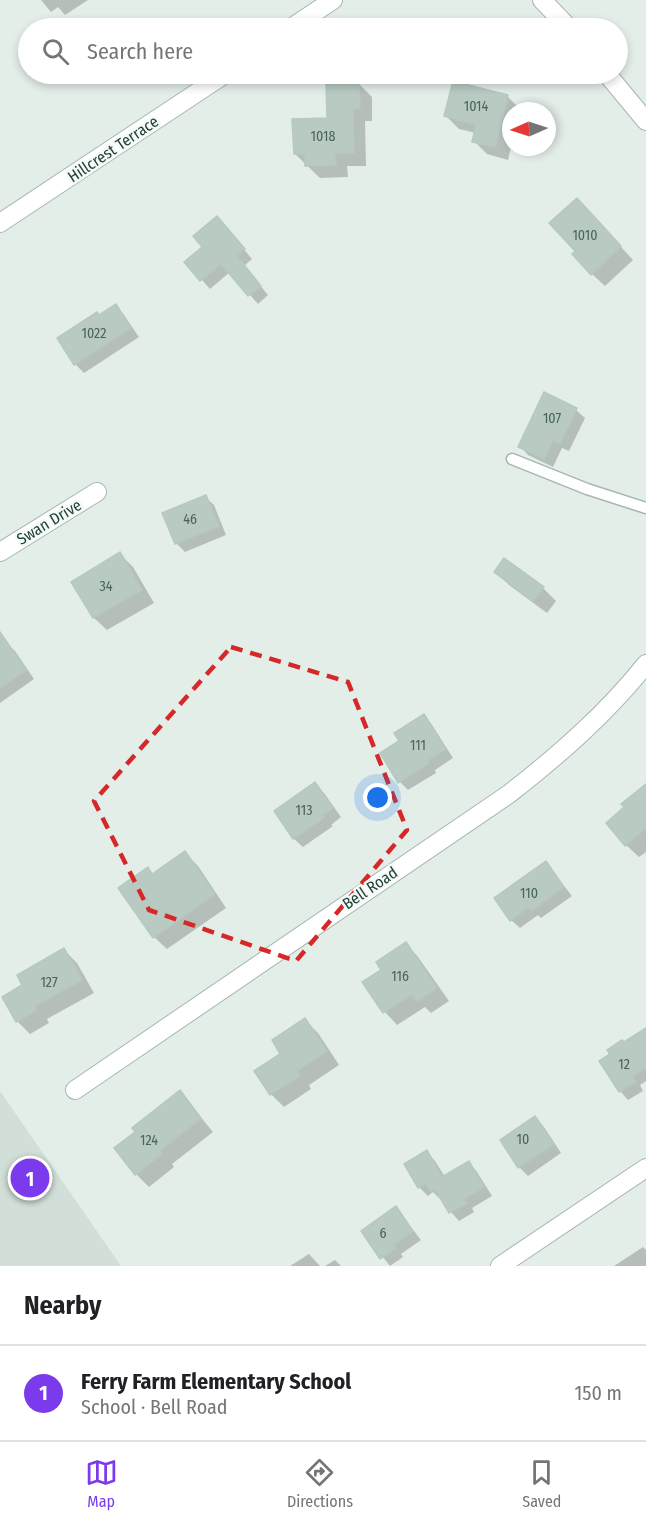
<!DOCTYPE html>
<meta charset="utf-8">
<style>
body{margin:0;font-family:"Fira Sans Condensed",sans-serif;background:#f2f2f2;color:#202124}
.compass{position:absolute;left:502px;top:102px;width:54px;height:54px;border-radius:50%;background:#fff;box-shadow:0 3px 9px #0003;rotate:267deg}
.you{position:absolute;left:378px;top:798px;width:21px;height:21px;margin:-15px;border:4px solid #fff;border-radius:50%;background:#1a73e8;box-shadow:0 0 0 9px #1a73e833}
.badge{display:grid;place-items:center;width:39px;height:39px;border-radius:50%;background:#7c3aed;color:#fff;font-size:20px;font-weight:700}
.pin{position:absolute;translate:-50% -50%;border:3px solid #fff;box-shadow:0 2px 6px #0006}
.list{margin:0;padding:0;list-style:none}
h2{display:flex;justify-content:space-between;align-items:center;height:78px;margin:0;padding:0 24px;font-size:26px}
h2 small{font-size:20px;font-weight:400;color:#757577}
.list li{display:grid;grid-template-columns:39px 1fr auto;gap:18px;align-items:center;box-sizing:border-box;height:96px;padding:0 24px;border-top:2px solid #e0e0e0}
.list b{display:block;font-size:22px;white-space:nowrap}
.list p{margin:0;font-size:20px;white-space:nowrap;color:#757577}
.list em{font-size:20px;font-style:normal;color:#757577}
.icon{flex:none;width:33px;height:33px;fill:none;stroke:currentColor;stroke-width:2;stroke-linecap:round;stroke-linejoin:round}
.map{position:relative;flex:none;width:646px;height:1266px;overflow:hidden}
.search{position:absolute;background:#fff;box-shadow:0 3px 9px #0003;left:18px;right:18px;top:18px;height:66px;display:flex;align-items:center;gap:15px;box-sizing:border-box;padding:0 21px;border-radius:33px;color:#757577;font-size:22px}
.sheet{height:174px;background:#fff}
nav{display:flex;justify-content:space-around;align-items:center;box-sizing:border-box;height:84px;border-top:2px solid #e0e0e0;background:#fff;font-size:16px;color:#757577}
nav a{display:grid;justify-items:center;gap:3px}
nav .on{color:#7c3aed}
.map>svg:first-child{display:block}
.built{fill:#d2dfd8}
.shadow{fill:#0003}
.building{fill:#b9cac2;stroke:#b5c9c0;stroke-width:1.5}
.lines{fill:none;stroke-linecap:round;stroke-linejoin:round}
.service-casing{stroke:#a6b7b0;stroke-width:13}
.minor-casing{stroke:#a6b7b0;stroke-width:20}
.service{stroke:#fff;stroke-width:10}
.minor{stroke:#fff;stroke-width:18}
.marked{fill:none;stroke:#d62828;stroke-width:4.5;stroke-dasharray:12 8;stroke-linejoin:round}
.labels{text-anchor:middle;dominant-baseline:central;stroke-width:5;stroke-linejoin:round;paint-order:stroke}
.number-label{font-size:14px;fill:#47645a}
.street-label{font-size:16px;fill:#214238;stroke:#f5faf7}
</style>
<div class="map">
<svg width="646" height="1266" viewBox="0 0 646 1266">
<rect width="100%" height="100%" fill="#e4eee9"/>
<polygon class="built" points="0,1091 121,1266 0,1266"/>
<g class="shadow">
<polygon points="41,0 88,0 65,15 58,7 51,12"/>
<polygon points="454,83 508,97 521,110 511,111 511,147 508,160 487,154 474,141 476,133 459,129 446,116"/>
<polygon points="359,84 372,97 372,121 365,121 366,166 347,166 348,177 320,178 295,154 329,119"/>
<polygon points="590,213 633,260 605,286 592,274 577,251"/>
<polygon points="225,227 252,259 244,266 268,295 258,304 230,272 210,289 186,262"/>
<polygon points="116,306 124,315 139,337 84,373 75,364 99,317"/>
<polygon points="576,410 585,418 569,451 562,448 553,467 528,455 520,446"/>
<polygon points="205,497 214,505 226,535 185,552 176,543"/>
<polygon points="120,554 133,567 154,603 107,630 94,618 73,582"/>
<polygon points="496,572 543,588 556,601 547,613 509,585"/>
<polygon points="6,643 15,651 34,679 0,703 0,647"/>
<polygon points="424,716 432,725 453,758 435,770 436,773 408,790 400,782 401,741"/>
<polygon points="315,784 324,793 341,817 331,825 333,826 303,847 294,839 276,812"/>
<polygon points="646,786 646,852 639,857 626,845 626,807"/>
<polygon points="185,853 198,866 226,908 167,949 154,937 147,869 154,875"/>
<polygon points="546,863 572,896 541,918 538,915 520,928 511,920"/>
<polygon points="406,944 418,957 449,1001 431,1013 425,1007 397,1025 385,1012 364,983 383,970"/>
<polygon points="64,950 77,963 94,993 47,1019 49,1023 30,1034 17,1021 24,986"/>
<polygon points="305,1020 318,1033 339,1065 309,1085 311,1089 284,1107 271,1094 256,1071 282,1054"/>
<polygon points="646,1030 646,1081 640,1085 643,1091 628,1100 620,1091 612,1055 624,1044"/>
<polygon points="180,1092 213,1132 172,1164 174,1167 149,1187 136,1174 137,1132"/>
<polygon points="535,1118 544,1127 561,1153 528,1176 519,1167"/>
<polygon points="427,1152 435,1161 445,1177 469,1163 477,1172 492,1196 472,1208 474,1212 459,1221 451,1212 442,1199 441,1200 433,1192 428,1196 419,1187"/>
<polygon points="396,1208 421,1240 401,1254 403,1257 390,1266 363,1232"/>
<polygon points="643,1247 646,1250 646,1266 614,1266"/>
<polygon points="309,1254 320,1266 290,1266"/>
<polygon points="335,1260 341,1266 325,1266"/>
</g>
<g class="building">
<polygon points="453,81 508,95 495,147 472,142 476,125 444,116"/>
<polygon points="359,83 360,108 353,109 354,153 335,153 336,165 305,166 305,154 294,154 292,119 327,118 326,84"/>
<polygon points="577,198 621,246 591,275 572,254 575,251 549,223"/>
<polygon points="217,216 245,249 237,256 261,286 248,296 221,264 200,281 184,262 202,247 193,236"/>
<polygon points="116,304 131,328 74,365 57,338 97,312 99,315"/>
<polygon points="544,392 577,408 560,443 553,440 544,459 518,447"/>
<polygon points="206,495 219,526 175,544 162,513"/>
<polygon points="120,552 142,590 93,618 71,582"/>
<polygon points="504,558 544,587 533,601 494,572"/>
<polygon points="0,632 26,670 0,688"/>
<polygon points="424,714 446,749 427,761 429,763 398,783 380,753 399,741 394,733"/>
<polygon points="315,782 333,808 323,815 325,817 293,839 274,811"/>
<polygon points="646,784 646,828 625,846 606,823 624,807 621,804"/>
<polygon points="185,851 215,894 153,938 118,888 148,867 152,874"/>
<polygon points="546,861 564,887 531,911 529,907 510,921 494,898"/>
<polygon points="406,942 437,988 417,1001 412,994 383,1013 362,982 381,970 376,962"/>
<polygon points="64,948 82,980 35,1006 37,1010 16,1022 2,997 22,985 17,975"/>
<polygon points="305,1018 327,1051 297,1071 300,1076 270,1095 254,1071 280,1054 272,1040"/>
<polygon points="646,1028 646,1068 632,1076 636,1082 619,1092 599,1061 610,1054 607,1050 622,1040 624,1042"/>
<polygon points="180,1090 201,1118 160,1151 162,1154 135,1175 114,1148 135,1132 132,1128"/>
<polygon points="535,1116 554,1144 518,1168 500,1140"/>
<polygon points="427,1150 442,1177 469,1161 484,1187 464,1199 467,1203 449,1213 435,1189 431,1192 426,1183 418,1188 404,1164"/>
<polygon points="396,1206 413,1231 393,1245 396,1248 380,1259 361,1231"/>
</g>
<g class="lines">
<defs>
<polyline id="service" points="512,459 587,489 646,508"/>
<g id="minor">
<polyline points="542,0 569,28"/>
<polyline points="291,28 333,0"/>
<polyline points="607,74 646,121"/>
<polyline points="0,223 225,74"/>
<polyline points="0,552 97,492"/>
<path d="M75 1090 509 794C559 755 606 714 646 664"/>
<polyline points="500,1266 646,1168"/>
</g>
</defs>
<use href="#service" class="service-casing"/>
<use href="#minor" class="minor-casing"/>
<use href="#service" class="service"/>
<use href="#minor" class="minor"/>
</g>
<path class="marked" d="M231 647 348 682 407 830 296 961 149 910 94 801Z"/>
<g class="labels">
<g class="number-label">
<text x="476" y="106">1014</text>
<text x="323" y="136">1018</text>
<text x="585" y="235">1010</text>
<text x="94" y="333">1022</text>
<text x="552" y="418">107</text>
<text x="190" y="519">46</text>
<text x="106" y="586">34</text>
<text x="418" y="745">111</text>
<text x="304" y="810">113</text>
<text x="529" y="893">110</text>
<text x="400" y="976">116</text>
<text x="49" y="982">127</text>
<text x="624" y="1064">12</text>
<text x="523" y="1139">10</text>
<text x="149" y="1140">124</text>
<text x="383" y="1233">6</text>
</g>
<g class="street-label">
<text transform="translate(113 149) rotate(-34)">Hillcrest Terrace</text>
<text transform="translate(49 522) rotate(-31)">Swan Drive</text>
<text transform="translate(370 888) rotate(-34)">Bell Road</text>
</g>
</g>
</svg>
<svg class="compass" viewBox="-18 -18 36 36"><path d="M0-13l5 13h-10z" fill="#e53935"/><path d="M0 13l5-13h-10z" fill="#757577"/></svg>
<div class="you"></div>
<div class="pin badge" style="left:30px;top:1178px">1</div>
<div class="search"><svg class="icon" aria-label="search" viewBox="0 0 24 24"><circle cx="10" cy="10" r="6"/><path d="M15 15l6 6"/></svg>Search here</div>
</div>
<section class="sheet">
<h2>Nearby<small></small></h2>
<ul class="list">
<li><span class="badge">1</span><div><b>Ferry Farm Elementary School</b><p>School · Bell Road</p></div><em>150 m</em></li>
</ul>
</section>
<nav>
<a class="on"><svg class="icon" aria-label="map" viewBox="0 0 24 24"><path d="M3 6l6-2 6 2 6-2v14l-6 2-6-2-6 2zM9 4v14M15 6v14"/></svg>Map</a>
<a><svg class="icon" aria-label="directions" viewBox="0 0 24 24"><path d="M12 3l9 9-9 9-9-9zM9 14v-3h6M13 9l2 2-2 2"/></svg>Directions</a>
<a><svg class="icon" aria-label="saved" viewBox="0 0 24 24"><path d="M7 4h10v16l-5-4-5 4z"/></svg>Saved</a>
</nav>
